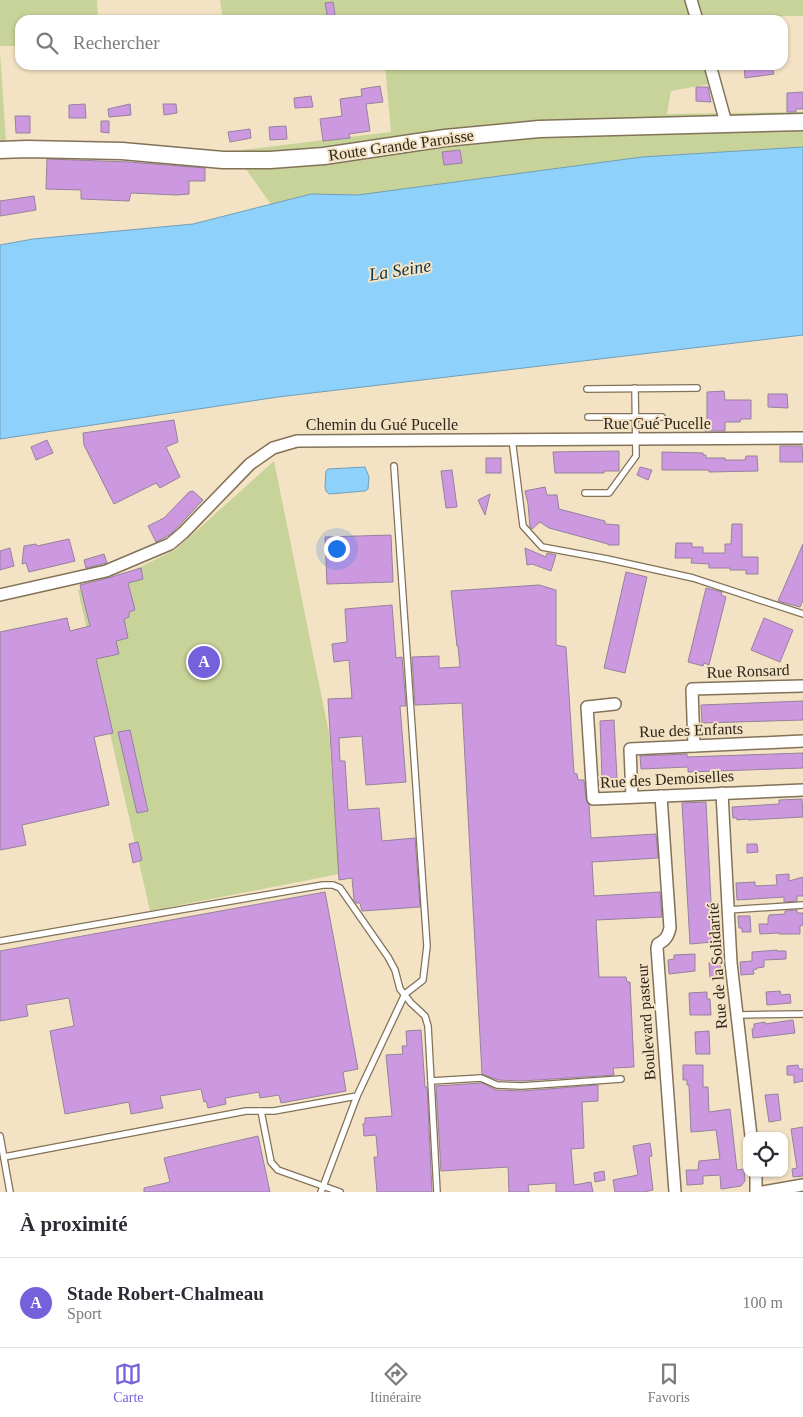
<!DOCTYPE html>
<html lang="fr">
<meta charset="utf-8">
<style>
body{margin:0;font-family:"Times New Roman",serif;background:#f7f7f7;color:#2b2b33}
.controls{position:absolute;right:15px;bottom:15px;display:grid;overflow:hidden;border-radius:10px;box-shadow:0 1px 4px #0004}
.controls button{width:45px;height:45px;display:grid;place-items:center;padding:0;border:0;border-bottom:1px solid #e1e1e2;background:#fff;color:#2b2b33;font:25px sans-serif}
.you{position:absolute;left:336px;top:548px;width:18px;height:18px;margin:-12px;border:4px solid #fff;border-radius:50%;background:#1a73e8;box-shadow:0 0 0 8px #1a73e833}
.badge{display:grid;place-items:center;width:32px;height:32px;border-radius:50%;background:#7561db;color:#fff;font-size:16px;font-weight:700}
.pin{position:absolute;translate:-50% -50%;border:2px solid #fff;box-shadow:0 1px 5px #0006}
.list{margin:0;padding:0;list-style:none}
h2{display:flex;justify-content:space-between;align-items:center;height:65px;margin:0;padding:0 20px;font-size:21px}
h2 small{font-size:16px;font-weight:400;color:#7c7c81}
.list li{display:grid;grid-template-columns:32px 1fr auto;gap:15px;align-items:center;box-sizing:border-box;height:90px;padding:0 20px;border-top:1px solid #e1e1e2}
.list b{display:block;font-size:19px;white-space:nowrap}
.list p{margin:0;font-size:16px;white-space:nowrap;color:#7c7c81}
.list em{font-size:16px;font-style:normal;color:#7c7c81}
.icon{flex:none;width:28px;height:28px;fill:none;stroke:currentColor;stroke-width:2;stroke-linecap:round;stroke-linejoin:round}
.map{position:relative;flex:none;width:803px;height:1192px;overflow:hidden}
.search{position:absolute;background:#fff;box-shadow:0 1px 4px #0004;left:15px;right:15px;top:15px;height:55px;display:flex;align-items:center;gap:12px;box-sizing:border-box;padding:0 18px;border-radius:15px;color:#7c7c81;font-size:19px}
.sheet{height:155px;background:#fff}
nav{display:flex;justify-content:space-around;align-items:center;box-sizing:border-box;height:70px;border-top:1px solid #e1e1e2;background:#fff;font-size:14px;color:#7c7c81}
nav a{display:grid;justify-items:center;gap:2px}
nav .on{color:#7561db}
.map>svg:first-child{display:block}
.green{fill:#c8d39a}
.water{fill:#8ed2fb;stroke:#719eb8}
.building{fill:#cc99e0;stroke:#95829c}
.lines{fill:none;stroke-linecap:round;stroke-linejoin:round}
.lane-casing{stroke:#827257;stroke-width:8}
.street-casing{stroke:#827257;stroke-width:14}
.secondary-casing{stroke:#827257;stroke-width:19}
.lane{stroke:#fff;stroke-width:5.5}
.street{stroke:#fff;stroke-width:11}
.secondary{stroke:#fff;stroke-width:16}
.labels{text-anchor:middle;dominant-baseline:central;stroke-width:4;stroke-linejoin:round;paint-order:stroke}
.street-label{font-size:16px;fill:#2d261b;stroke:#f4e2c4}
.water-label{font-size:18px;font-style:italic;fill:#0d3549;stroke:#f4e2c4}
</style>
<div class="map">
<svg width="803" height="1192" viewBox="0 0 803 1192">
<rect width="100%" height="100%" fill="#f4e2c4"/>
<g class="green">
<polygon points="0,0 97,0 98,20 20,20 20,46 0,46"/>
<polygon points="220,0 803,0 803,16 700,16 700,20 223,20"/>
<polygon points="0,51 6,143 0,143"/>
<polygon points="385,65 706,65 709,84 671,91 667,114 803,112 803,151 275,210 233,151 391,132"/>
<polygon points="274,461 329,733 339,874 150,911 78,590 113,580 175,550"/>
</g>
<g class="water">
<polygon points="803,147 803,335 278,397 0,439 0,245 33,239 193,224 311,194 358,195 642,157"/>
<polygon points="365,467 369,477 368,489 365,491 329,494 326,491 325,487 326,471 328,469"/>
</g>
<g class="building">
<polygon points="333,2 336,20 328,20 325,3"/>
<polygon points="744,65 772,65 774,74 745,78"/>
<polygon points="380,86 383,102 366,104 370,131 349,134 350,138 323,141 320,119 342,116 340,99 362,96 361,89"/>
<polygon points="696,87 708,87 711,102 696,101"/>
<polygon points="803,92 803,109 796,109 796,112 787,112 787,93"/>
<polygon points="311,96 313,107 295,108 294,98"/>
<polygon points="85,104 86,118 69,118 69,105"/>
<polygon points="130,104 131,115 109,117 108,109"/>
<polygon points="163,104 176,104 177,113 164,115"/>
<polygon points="15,116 30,116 30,133 16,133"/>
<polygon points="101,121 109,121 109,133 101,132"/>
<polygon points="286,126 287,139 270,140 269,127"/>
<polygon points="250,129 251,138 230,142 228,132"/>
<polygon points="460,150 462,163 444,165 442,152"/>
<polygon points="47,159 129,162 205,168 205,181 189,181 189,194 177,195 131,193 129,201 81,199 81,190 46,189"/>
<polygon points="34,196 36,210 0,216 0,201"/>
<polygon points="724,391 725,400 751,400 751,419 741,419 740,422 725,422 725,431 705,431 705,422 707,422 707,392"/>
<polygon points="768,394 787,394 788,408 768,407"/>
<polygon points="174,420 178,442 166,447 180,477 160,488 156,483 114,504 84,445 83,433"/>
<polygon points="47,440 53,453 36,460 31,447"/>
<polygon points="780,446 802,446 803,462 780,462"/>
<polygon points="619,451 619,471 604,471 604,473 555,473 553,452"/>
<polygon points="662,452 703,453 703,455 706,455 706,458 725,458 725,460 745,460 746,456 757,456 758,471 709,472 709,470 662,470"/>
<rect x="486" y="458" width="15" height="15"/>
<polygon points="640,467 652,470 648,480 637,475"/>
<polygon points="452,470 457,507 446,508 441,471"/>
<polygon points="545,487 547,495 557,495 559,509 605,521 605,524 619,525 619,545 608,545 608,544 549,528 540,522 532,529 530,527 528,504 525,491"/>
<polygon points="193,491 203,500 171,534 156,542 148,526 164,518 189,492"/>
<polygon points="490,494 485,515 478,500"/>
<polygon points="732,524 742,524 742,557 758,557 758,574 746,574 746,570 730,570 730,568 709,568 709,564 691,563 692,558 675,558 676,543 692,543 692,547 703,547 703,553 725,553 725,544 731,544"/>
<polygon points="391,535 393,582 327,584 325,537"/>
<polygon points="69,539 75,561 29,572 26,563 22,564 24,546 36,544 37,546"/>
<polygon points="803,544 803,600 800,607 778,601"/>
<polygon points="10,548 14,566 0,570 0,551"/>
<polygon points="525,548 546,557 547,553 556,555 551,571 532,564 527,565"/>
<polygon points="104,554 107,563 86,568 84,560"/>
<polygon points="141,568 143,579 128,583 135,610 129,612 129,617 124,619 128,638 116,641 119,654 96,659 113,733 94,737 109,805 22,825 26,845 0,850 0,632 67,618 70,631 90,626 80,585 108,578"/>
<polygon points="626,572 647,577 625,673 604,668"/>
<polygon points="539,585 556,590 556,645 566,647 574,773 577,774 578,780 584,780 586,799 589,805 591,838 656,834 658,858 592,862 594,896 660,892 662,917 596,920 599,977 626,977 627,982 630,982 634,1067 613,1068 614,1075 522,1081 498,1080 482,1074 462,703 415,705 412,657 439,656 439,668 460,667 458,646 457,646 451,591"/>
<polygon points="706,588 722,592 721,595 726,597 709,665 704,663 703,666 688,662"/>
<polygon points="392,605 396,658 402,657 406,706 400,706 406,782 366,785 362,736 339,738 340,761 345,761 348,810 379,808 382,841 415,838 420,907 362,911 360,903 356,903 354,900 352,878 339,880 328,699 352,698 349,660 334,662 332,644 347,642 345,609"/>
<polygon points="764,618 793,630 780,662 751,650"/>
<polygon points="803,701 803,720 702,723 701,705"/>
<polygon points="614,720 617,778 602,779 600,721"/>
<polygon points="130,730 148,811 137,813 118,732"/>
<polygon points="803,753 803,768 688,772 688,767 641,769 640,756 687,754 687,757"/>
<polygon points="802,799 803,817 748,820 748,819 737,820 737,818 733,818 732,807 779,804 779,800"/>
<polygon points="706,802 713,942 690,944 682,803"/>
<polygon points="138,842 142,860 133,863 129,844"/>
<polygon points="747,844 757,844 758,852 747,853"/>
<polygon points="789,874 789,881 803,877 803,896 797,896 797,901 784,902 784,897 737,900 736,883 755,882 755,886 777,885 776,875"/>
<polygon points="325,892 358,1069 343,1072 346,1091 281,1103 279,1095 260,1098 259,1092 225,1098 226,1104 208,1108 206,1101 204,1102 201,1089 160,1096 163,1108 131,1114 129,1102 65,1114 50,1031 74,1026 69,998 26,1005 28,1016 0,1021 0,951"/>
<polygon points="797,910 797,913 803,913 803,925 800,926 800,934 779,934 779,933 760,934 759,924 768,924 768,917 769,917 769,915 785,914 785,911"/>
<polygon points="738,916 750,916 751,932 742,932 742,928 739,928"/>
<polygon points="777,950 777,951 786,951 786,959 764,960 764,967 757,968 757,969 753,970 754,974 741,975 740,962 752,961 752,952"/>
<polygon points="695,954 695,971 669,974 668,960 674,959 674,955"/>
<polygon points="720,962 721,976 710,977 709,963"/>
<polygon points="780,991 781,995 790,994 791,1003 767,1005 766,992"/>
<polygon points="707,992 707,999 710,999 711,1015 690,1015 689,993"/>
<polygon points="793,1020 795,1033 753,1038 752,1029 754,1029 754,1024 765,1022 765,1024"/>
<polygon points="421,1030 425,1087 427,1087 432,1192 377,1192 374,1157 378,1157 376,1135 364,1136 363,1124 365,1123 365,1118 392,1116 386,1055 403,1054 402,1046 407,1046 406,1031"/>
<polygon points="709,1031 710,1054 696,1054 695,1032"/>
<polygon points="683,1065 703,1065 703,1087 708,1087 709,1112 730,1109 737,1170 744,1169 745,1181 741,1186 721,1189 720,1175 703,1176 703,1184 687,1185 686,1170 698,1170 699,1161 720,1159 716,1130 691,1132 689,1085 687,1085 687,1080 683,1080"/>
<polygon points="798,1065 799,1069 803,1069 803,1081 794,1083 794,1075 787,1075 787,1066"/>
<polygon points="482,1083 496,1090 522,1091 598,1085 598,1101 582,1102 584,1148 571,1149 574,1185 591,1182 593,1192 556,1192 556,1183 528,1185 529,1192 509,1192 508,1167 441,1171 436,1086"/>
<polygon points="778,1094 781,1120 769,1122 765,1095"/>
<polygon points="803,1127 803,1176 793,1177 792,1169 797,1168 791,1129"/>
<polygon points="258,1136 270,1192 144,1192 144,1188 170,1182 164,1158"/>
<polygon points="650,1143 652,1156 649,1157 653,1190 644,1192 615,1192 613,1180 638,1175 633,1146"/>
<polygon points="604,1171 605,1180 595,1182 594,1173"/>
</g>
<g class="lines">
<defs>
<g id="lane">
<polyline points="587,389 697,388"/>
<polyline points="588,417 662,417"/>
<polyline points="512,439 523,526 542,547 607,559 693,578 803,614"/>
<polyline points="585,493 609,493 636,456 635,388"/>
<polyline points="728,910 803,905"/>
<polyline points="0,941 323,885 333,885 340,888 388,957 395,970 400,989 411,1003 425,1016 428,1026 437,1192"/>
<polyline points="736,1015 803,1014"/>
<polyline points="431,1081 481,1078 497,1085 522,1086 621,1079"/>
<polyline points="261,1111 274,1111 357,1096 405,994 423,980 427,946 394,466"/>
<polyline points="0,1136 10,1192"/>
<polyline points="4,1157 246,1111 261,1111 271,1162 278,1170 340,1192"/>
<polyline points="321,1192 357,1096"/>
</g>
<g id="street">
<polyline points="691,0 697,20"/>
<polyline points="710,65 726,123"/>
<polyline points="0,595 106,571 170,544 183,533 250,464 273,448 297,441 803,438"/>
<polyline points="615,704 587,707 593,799 803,790"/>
<polyline points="694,746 692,689 803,686"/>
<polyline points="722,793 731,963 751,1136"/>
<path d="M661 796 670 928C668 936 666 940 658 944L657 948 675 1192"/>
<polyline points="632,797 630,749 803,741"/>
<polyline points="756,1173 756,1192"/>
<polyline points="763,1192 803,1185"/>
</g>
<polyline id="secondary" points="0,150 27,149 122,151 223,160 270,160 324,156 445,138 539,129 803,122"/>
</defs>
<use href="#lane" class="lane-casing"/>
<use href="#street" class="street-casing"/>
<use href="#secondary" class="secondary-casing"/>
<use href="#lane" class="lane"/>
<use href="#street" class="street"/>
<use href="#secondary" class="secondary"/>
</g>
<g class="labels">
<g class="street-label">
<text transform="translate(401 145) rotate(-8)">Route Grande Paroisse</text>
<text x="657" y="423">Rue Gué Pucelle</text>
<text x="382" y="424">Chemin du Gué Pucelle</text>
<text transform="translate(748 671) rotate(-2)">Rue Ronsard</text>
<text transform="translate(691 730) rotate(-2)">Rue des Enfants</text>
<text transform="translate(667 779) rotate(-3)">Rue des Demoiselles</text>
<text transform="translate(717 966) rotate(-94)">Rue de la Solidarité</text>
<text transform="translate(646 1022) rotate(-94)">Boulevard pasteur</text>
</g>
<g class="water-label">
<text transform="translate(400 270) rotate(-9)">La Seine</text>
</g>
</g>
</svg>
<div class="controls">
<button><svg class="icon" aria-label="locate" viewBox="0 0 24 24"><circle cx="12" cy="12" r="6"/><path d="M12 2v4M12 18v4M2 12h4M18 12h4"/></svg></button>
</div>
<div class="you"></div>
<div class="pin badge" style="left:204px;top:662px">A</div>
<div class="search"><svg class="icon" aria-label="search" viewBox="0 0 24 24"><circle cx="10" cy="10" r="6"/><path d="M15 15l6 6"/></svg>Rechercher</div>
</div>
<section class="sheet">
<h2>À proximité<small></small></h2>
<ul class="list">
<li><span class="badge">A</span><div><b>Stade Robert-Chalmeau</b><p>Sport</p></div><em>100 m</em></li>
</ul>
</section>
<nav>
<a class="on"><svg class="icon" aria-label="map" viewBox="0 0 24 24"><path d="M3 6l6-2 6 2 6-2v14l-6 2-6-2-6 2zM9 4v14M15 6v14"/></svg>Carte</a>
<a><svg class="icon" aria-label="directions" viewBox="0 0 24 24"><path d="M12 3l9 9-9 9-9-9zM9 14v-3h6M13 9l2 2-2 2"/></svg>Itinéraire</a>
<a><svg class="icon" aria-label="saved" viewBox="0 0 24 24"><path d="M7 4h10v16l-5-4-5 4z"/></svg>Favoris</a>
</nav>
